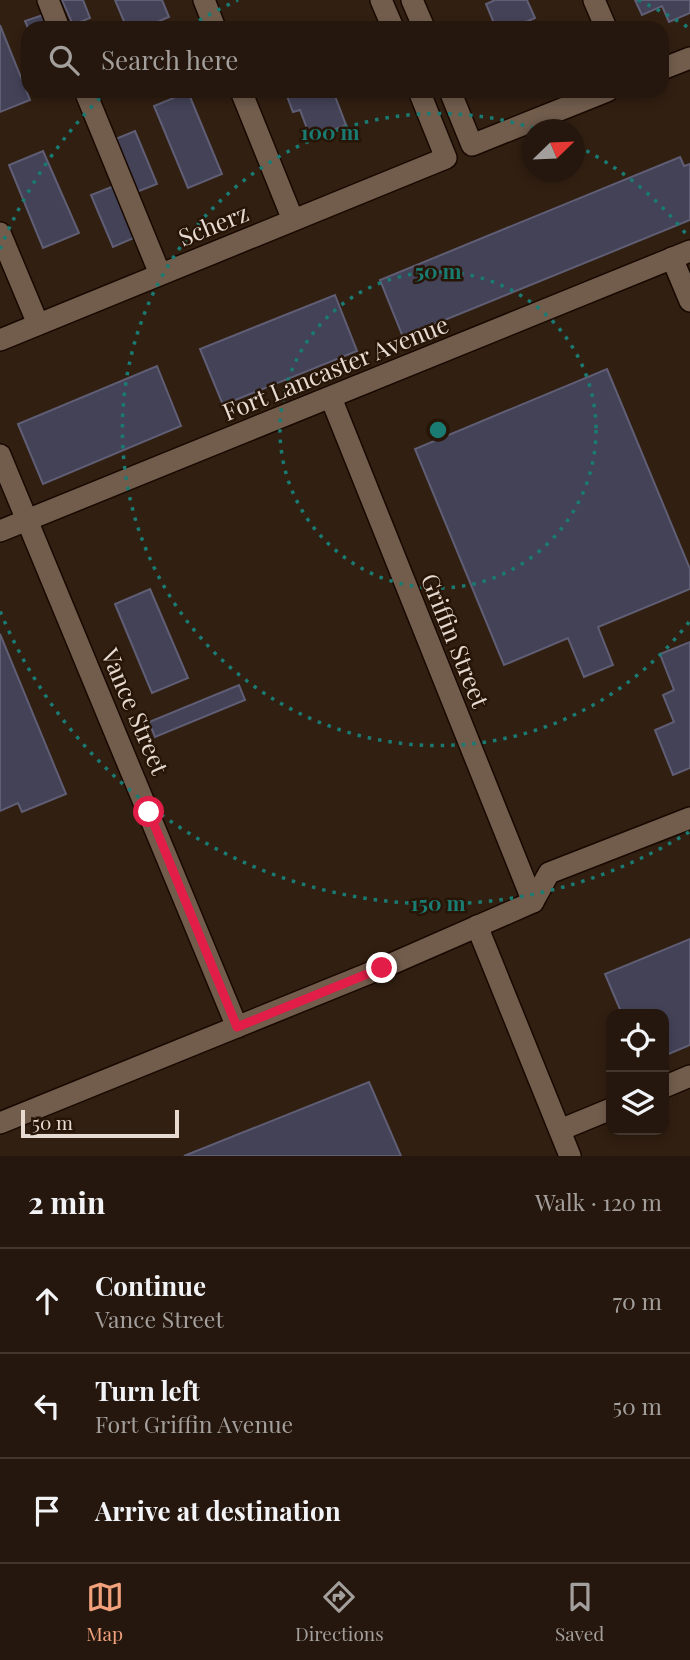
<!DOCTYPE html>
<meta charset="utf-8">
<style>
body{margin:0;font-family:"Playfair Display",serif;background:#2d2016;color:#f1f3f6}
.controls{position:absolute;right:21px;bottom:21px;display:grid;overflow:hidden;border-radius:14px;box-shadow:0 4px 10px #0003}
.controls button{width:63px;height:63px;display:grid;place-items:center;padding:0;border:0;border-bottom:2px solid #42362e;background:#25170d;color:#f1f3f6;font:35px sans-serif}
.compass{position:absolute;left:522px;top:119px;width:63px;height:63px;border-radius:50%;background:#25170d;box-shadow:0 4px 10px #0003;rotate:67deg}
.scale{position:absolute;left:21px;bottom:18px;width:158px;box-sizing:border-box;padding-left:7px;border:4px solid #e6dad1;border-top:0;font-size:19px;line-height:24px;white-space:nowrap;color:#e6dad1;-webkit-text-stroke:5px #271608;paint-order:stroke}
.stop{position:absolute;width:21px;height:21px;margin:-16px;border:5px solid #e11d48;border-radius:50%;background:#fff}
.stop.end{background:#e11d48;border-color:#fff;box-shadow:0 2px 7px #0008}
.list{margin:0;padding:0;list-style:none}
h2{display:flex;justify-content:space-between;align-items:center;height:91px;margin:0;padding:0 28px;font-size:30px}
h2 small{font-size:23px;font-weight:400;color:#a39f9d}
.list li{display:grid;grid-template-columns:46px 1fr auto;gap:21px;align-items:center;box-sizing:border-box;height:105px;padding:0 28px;border-top:2px solid #42362e}
.list b{display:block;font-size:26px;white-space:nowrap}
.list p{margin:0;font-size:23px;white-space:nowrap;color:#a39f9d}
.list em{font-size:23px;font-style:normal;color:#a39f9d}
.icon{flex:none;width:38px;height:38px;fill:none;stroke:currentColor;stroke-width:2;stroke-linecap:round;stroke-linejoin:round}
.map{position:relative;flex:none;width:690px;height:1156px;overflow:hidden}
.search{position:absolute;background:#25170d;box-shadow:0 4px 10px #0003;left:21px;right:21px;top:21px;height:77px;display:flex;align-items:center;gap:18px;box-sizing:border-box;padding:0 24px;border-radius:21px;color:#a39f9d;font-size:26px}
.sheet{height:406px;background:#25170d}
nav{display:flex;justify-content:space-around;align-items:center;box-sizing:border-box;height:98px;border-top:2px solid #42362e;background:#25170d;font-size:19px;color:#a39f9d}
nav a{display:grid;justify-items:center;gap:4px}
nav .on{color:#f1a17c}
.map>svg:first-child{display:block}
.building{fill:#434257;stroke:#5f5e75;stroke-width:2}
.lines{fill:none;stroke-linecap:round;stroke-linejoin:round}
.minor-casing{stroke:#180900;stroke-width:24}
.minor{stroke:#725d4d;stroke-width:21}
.route{stroke:#e11d48;stroke-width:9}
.ring{fill:none;stroke:#1a7b73;stroke-width:3.5;stroke-dasharray:3.5 7}
.labels{text-anchor:middle;dominant-baseline:central;stroke-width:5;stroke-linejoin:round;paint-order:stroke}
.street-label{font-size:24px;fill:#e6dad1;stroke:#271608}
.centre{fill:#1a7b73;stroke:#271608;stroke-width:3.5}
.ring-label{font-size:21px;text-anchor:middle;font-weight:bold;fill:#1a7b73;stroke:#271608;stroke-width:5;stroke-linejoin:round;paint-order:stroke}
</style>
<div class="map">
<svg width="690" height="1156" viewBox="0 0 690 1156">
<rect width="100%" height="100%" fill="#311f11"/>
<g class="building">
<polygon points="62,0 83,0 90,18 73,25"/>
<polygon points="115,0 162,0 169,17 152,24 154,28 121,28 126,26"/>
<polygon points="495,0 527,0 535,18 512,28 496,28 486,4"/>
<polygon points="635,0 690,0 690,13 669,22 662,6 642,15"/>
<polygon points="43,15 48,28 28,28 25,21"/>
<polygon points="0,25 30,100 0,112"/>
<polygon points="285,91 333,91 346,125 311,139 300,110 293,112"/>
<polygon points="188,92 222,174 188,188 154,106"/>
<polygon points="135,131 157,184 134,193 113,140"/>
<polygon points="43,151 79,233 43,248 9,165"/>
<polygon points="680,157 684,166 690,164 690,220 403,337 380,280"/>
<polygon points="114,186 136,237 113,247 91,195"/>
<polygon points="335,295 357,351 223,405 200,349"/>
<polygon points="157,366 181,426 43,484 18,424"/>
<polygon points="607,369 690,569 690,589 598,627 613,665 584,677 568,638 504,665 415,449"/>
<polygon points="150,589 188,678 152,693 115,604"/>
<polygon points="0,634 66,794 22,812 18,803 0,811"/>
<polygon points="690,642 690,768 673,775 655,730 674,722 663,695 674,690 660,654"/>
<polygon points="239,685 245,700 155,737 149,722"/>
<polygon points="690,939 690,1045 664,1056 664,1014 622,1014 605,974"/>
<polygon points="369,1082 401,1156 184,1156"/>
</g>
<g class="lines">
<defs>
<g id="minor">
<polyline points="48,0 59,28"/>
<polyline points="204,0 215,28"/>
<polyline points="381,0 393,28"/>
<polyline points="412,0 424,28"/>
<polyline points="594,0 606,28"/>
<polyline points="662,69 690,58"/>
<polyline points="85,91 160,274"/>
<polyline points="241,91 293,220"/>
<polyline points="450,91 472,145 607,91"/>
<polyline points="0,233 38,324"/>
<polyline points="672,258 690,301"/>
<polyline points="0,340 446,158 419,91"/>
<polyline points="331,398 533,902"/>
<polyline points="0,455 237,1027"/>
<polyline points="0,531 690,251"/>
<polyline points="477,926 570,1156"/>
<polyline points="664,1087 690,1076"/>
<polyline points="0,1123 382,968 533,902 549,873 690,818"/>
<polyline points="560,1130 611,1109"/>
</g>
</defs>
<use href="#minor" class="minor-casing"/>
<use href="#minor" class="minor"/>
</g>
<g class="lines">
<polyline class="route" points="149,812 237,1027 382,968"/>
</g>
<g class="ring">
<circle cx="438" cy="430" r="158"/>
<path d="M689 622A316 316 0 1 1 536 129M577 146A316 316 0 0 1 689 238"/>
<path d="M689 832A474 474 0 0 1 0 611M0 249A474 474 0 0 1 106 92M190 26A474 474 0 0 1 238 0M638 0A474 474 0 0 1 689 28"/>
</g>
<g class="labels">
<g class="street-label">
<text transform="translate(213 224) rotate(-22)">Scherz</text>
<text transform="translate(335 367) rotate(-22)">Fort Lancaster Avenue</text>
<text transform="translate(456 640) rotate(68)">Griffin Street</text>
<text transform="translate(136 711) rotate(67)">Vance Street</text>
</g>
</g>
<circle cx="438" cy="430" r="10" class="centre"/>
<g class="ring-label">
<text x="330" y="140">100 m</text>
<text x="438" y="279">50 m</text>
<text x="438" y="911">150 m</text>
</g>
</svg>
<div class="controls">
<button><svg class="icon" aria-label="locate" viewBox="0 0 24 24"><circle cx="12" cy="12" r="6"/><path d="M12 2v4M12 18v4M2 12h4M18 12h4"/></svg></button>
<button><svg class="icon" aria-label="layers" viewBox="0 0 24 24"><path d="M12 4l9 5-9 5-9-5zM3 14l9 5 9-5"/></svg></button>
</div>
<svg class="compass" viewBox="-18 -18 36 36"><path d="M0-13l5 13h-10z" fill="#e53935"/><path d="M0 13l5-13h-10z" fill="#a39f9d"/></svg>
<div class="scale">50 m</div>
<div class="stop" style="left:149px;top:812px"></div>
<div class="stop end" style="left:382px;top:968px"></div>
<div class="search"><svg class="icon" aria-label="search" viewBox="0 0 24 24"><circle cx="10" cy="10" r="6"/><path d="M15 15l6 6"/></svg>Search here</div>
</div>
<section class="sheet">
<h2>2 min<small>Walk · 120 m</small></h2>
<ul class="list">
<li><svg class="icon" aria-label="ahead" viewBox="0 0 24 24"><path d="M12 20V5M6 11l6-6 6 6"/></svg><div><b>Continue</b><p>Vance Street</p></div><em>70 m</em></li>
<li><svg class="icon" aria-label="left" viewBox="0 0 24 24"><path d="M17 20v-9H6M10 6l-5 5 5 5"/></svg><div><b>Turn left</b><p>Fort Griffin Avenue</p></div><em>50 m</em></li>
<li><svg class="icon" aria-label="arrive" viewBox="0 0 24 24"><path d="M6 21V4h12l-3 4 3 4H6"/></svg><div><b>Arrive at destination</b></div></li>
</ul>
</section>
<nav>
<a class="on"><svg class="icon" aria-label="map" viewBox="0 0 24 24"><path d="M3 6l6-2 6 2 6-2v14l-6 2-6-2-6 2zM9 4v14M15 6v14"/></svg>Map</a>
<a><svg class="icon" aria-label="directions" viewBox="0 0 24 24"><path d="M12 3l9 9-9 9-9-9zM9 14v-3h6M13 9l2 2-2 2"/></svg>Directions</a>
<a><svg class="icon" aria-label="saved" viewBox="0 0 24 24"><path d="M7 4h10v16l-5-4-5 4z"/></svg>Saved</a>
</nav>
